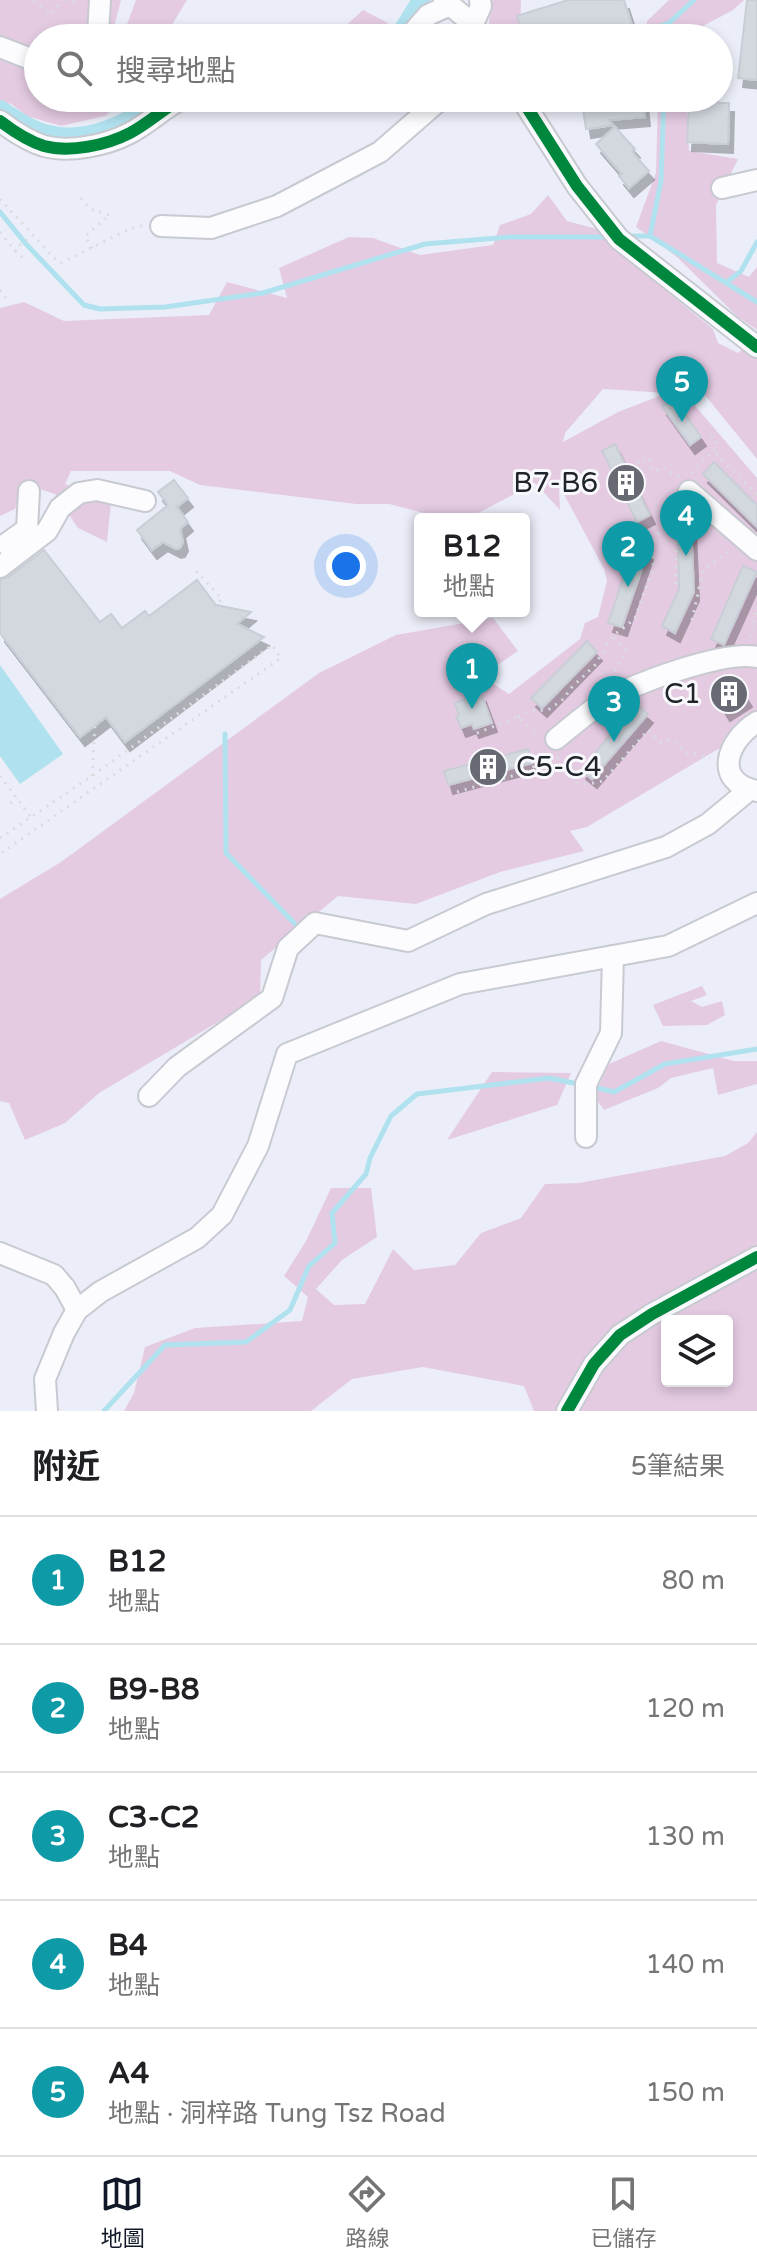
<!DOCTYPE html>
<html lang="zh-TW">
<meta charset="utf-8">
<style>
body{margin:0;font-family:"Varela Round","Noto Sans TC",sans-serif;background:#f6f6f6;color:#202124}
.controls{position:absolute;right:24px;bottom:24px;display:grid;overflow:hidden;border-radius:8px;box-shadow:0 4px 12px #0003}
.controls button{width:72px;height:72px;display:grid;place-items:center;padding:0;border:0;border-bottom:2px solid #e0e0e0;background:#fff;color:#202124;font:40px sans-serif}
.you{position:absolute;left:346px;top:566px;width:28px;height:28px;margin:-20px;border:6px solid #fff;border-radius:50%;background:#1a73e8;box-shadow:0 0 0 12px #1a73e833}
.badge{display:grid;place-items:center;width:52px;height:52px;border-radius:50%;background:#111827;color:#fff;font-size:26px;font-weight:700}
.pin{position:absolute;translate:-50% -66px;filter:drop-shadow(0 2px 4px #0008)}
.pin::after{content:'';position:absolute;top:42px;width:28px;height:24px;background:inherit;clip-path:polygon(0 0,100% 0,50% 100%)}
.popup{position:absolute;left:414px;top:513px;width:116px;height:104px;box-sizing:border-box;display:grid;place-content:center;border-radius:8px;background:#fff;filter:drop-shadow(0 2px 6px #0005);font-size:26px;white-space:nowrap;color:#757577}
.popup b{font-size:30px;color:#202124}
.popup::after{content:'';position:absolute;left:50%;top:100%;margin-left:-16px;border:16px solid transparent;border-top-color:#fff}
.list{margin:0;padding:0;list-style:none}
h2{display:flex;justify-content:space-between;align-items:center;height:104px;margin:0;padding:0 32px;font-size:34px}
h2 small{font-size:26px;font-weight:400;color:#757577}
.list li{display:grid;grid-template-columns:52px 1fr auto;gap:24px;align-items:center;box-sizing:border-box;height:128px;padding:0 32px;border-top:2px solid #e0e0e0}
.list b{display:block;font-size:30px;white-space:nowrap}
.list p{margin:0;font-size:26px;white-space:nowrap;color:#757577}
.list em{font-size:26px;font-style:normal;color:#757577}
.icon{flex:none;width:44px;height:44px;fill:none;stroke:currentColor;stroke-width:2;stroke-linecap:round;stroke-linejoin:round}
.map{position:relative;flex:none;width:757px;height:1411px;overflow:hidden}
.search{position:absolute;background:#fff;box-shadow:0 4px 12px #0003;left:24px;right:24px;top:24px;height:88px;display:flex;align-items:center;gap:20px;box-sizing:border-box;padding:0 28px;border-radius:44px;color:#757577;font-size:30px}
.sheet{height:744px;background:#fff}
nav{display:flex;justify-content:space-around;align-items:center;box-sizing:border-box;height:112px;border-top:2px solid #e0e0e0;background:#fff;font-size:22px;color:#757577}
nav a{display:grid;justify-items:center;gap:4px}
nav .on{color:#111827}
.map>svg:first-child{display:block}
.green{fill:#e4cbe2;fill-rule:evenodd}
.water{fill:#b0e1ee}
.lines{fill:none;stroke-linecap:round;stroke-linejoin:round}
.stream{stroke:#b0e1ee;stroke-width:5}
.canal{stroke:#b0e1ee;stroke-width:18}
.building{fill:#d3d8df;stroke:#c9ced6;stroke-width:2;filter:url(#shadow)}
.minor-casing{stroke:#c8cad2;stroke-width:24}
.path{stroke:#dbdcdf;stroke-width:3;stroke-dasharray:2 6;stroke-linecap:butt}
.minor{stroke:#fcfcfe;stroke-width:20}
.cycleway-casing{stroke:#f8f9fd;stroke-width:17}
.cycleway{stroke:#00873e;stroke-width:12}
.labels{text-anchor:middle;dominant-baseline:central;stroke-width:6;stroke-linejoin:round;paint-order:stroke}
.poi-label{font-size:28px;fill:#21232b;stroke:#f8f9fd;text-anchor:end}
</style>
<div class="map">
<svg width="757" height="1411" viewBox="0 0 757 1411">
<defs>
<filter id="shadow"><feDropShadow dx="5" dy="9" stdDeviation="0" flood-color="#0004"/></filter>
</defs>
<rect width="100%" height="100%" fill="#ebeef8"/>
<g class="green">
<polygon points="0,0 121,0 111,38 38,38 38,98 126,98 105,116 61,126 27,116 10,103 0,111"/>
<polygon points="136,0 187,0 164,38 122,38"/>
<polygon points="490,0 521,0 520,36 516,38 500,38 489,23"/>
<polygon points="669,0 744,0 733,10 690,33 689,38 645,38 647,21"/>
<polygon points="363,10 388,23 374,38 352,38 341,30"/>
<polygon points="658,98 686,98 689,151 738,159 716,205 717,263 749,277 757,267 757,330 737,316 677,257 636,227 656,173"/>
<path d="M548 195 567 221 608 232 628 240 644 273 713 329 718 343 738 353 757 337V459L704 394H685L757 478V718L720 748 587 827 570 831 584 851 500 872 416 904 338 896 261 960 260 997 99 1093 65 1123 25 1140 9 1103 0 1101V899L61 862 319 673 396 635 493 618 518 651 481 676 509 694 580 639 585 623 598 617 607 581 604 569 559 485 560 510 535 483 467 519H447L389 504H356L200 485 170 471H71L65 484 111 502 107 542 78 528 55 494 25 484 15 509 0 516V308L24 302 64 321 209 315 227 282 287 298 279 268 349 237 373 238 420 255 493 245 500 225 531 214ZM603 389 667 393 618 412 563 442 565 433Z"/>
<polygon points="702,986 707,995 691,1001 702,1007 722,1001 725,1015 707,1025 663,1026 653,1005"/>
<polygon points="661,1041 734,1061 757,1061 757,1084 718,1095 713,1068 671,1078 658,1088 604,1110 594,1096 609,1064"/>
<polygon points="492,1072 571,1073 557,1105 447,1140"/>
<path d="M757 1132V1411H534L524 1386 423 1367 352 1379 311 1411H124L134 1393 145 1347 195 1328 302 1321 308 1297 284 1276 306 1241 331 1188H371L377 1237 342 1260 316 1289 334 1305 365 1304 393 1249 414 1270 455 1265 481 1233 521 1218 545 1184 579 1183 725 1156 748 1143ZM667 1321H727V1381H667Z"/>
</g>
<polygon class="water" points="0,665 63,754 20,784 0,756"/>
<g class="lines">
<g class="stream">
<polyline points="654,38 655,28 669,23 694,0"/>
<polyline points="0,212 26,244 84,305 100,309 165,307 263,293 425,244 510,237 604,237"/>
<polyline points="630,236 650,236 757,302"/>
<polyline points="650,236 661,181 664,98"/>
<polyline points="727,282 741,271 757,242"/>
<polyline points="225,734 226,853 301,930"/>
<polyline points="593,1087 614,1092 665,1064 757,1049"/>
<polyline points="104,1411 165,1345 246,1342 290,1310 309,1266 335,1243 332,1213 366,1174 370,1158 391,1116 417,1094 549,1078 583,1085"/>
</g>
<g class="canal">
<polyline points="394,38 400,34 421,0"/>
<path d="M0 109C14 118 28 128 44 133 86 145 129 124 160 98"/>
</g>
</g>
<g class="building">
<polygon points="568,0 624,0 636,38 524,38 517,16"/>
<polygon points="747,0 757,0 757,80 738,78"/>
<polygon points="607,98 643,98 645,117 609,120 613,125 586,129 582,103 607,100"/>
<polygon points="689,100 718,100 718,103 729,103 728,144 687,142"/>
<polygon points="615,127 635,149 632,152 649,171 629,188 619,176 622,174 596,144"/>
<polygon points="674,398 701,437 690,445 662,406"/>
<polygon points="615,444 650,515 637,522 602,451"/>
<polygon points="714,462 757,505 757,527 703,474"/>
<polygon points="174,480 188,498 177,507 188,522 180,529 183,542 180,548 176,549 163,542 152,550 137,530 168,505 158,492"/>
<polygon points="691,523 694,592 675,633 662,626 679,589 678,524"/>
<polygon points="634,546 648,551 622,627 608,623"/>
<polygon points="44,550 100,622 111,614 122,628 145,611 149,616 197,580 216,605 251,612 237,624 264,637 125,742 106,717 80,737 0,633 0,580 8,577"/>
<polygon points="743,566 757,572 724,645 711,639"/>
<polygon points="587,641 597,652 542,708 531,698"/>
<polygon points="733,676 747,698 725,712 711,689"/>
<polygon points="481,693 492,723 474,729 472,724 461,728 456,716 459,715 455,703"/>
<polygon points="636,704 648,714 592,779 581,770"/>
<polygon points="528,749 532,763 448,785 444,771"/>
</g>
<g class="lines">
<defs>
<g id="minor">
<polyline points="444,0 473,24 481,38"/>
<polyline points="473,24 481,6 480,0"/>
<polyline points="94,38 98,34 100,0"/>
<polyline points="408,38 428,15 450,5"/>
<polyline points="0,47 33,60 38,60"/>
<polyline points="521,98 577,186 619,239 757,347"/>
<path d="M0 121C13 131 28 141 44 146 70 153 107 145 130 133 149 123 164 108 183 98"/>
<polyline points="722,188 757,180"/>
<polyline points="161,226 211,228 277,206 380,152 442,98"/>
<polyline points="689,491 757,550"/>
<polyline points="6,544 27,529 29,491"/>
<polyline points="0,567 47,531 60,508 79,493 97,490 145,501"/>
<path d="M757 722C727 740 712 782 757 791"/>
<path d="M556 739C572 726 588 712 605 701 633 683 726 650 757 657"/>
<polyline points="149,1096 177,1067 272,998 288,948 315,923 408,941 486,904 666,847 708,824 749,790"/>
<polyline points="586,1137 586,1084 611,1033 613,956"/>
<polyline points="0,1253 54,1275 65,1288 77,1310"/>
<polyline points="47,1411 45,1379 64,1333 77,1310 100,1292 197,1238 222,1215 258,1146 287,1054 460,984 668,946 757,903"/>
<polyline points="567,1411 594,1364 620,1335 652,1314 757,1257"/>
</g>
</defs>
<use href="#minor" class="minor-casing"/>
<g class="path">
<polyline points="34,0 51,14 63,0"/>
<polyline points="65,0 81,2"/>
<polyline points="81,198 90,209 110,215 85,236 92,248"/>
<polyline points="0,199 53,257 61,263 129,229 145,225"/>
<polyline points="0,232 15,251 26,260"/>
<polyline points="15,251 20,248 20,245 32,236"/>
<polyline points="0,290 6,298"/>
<polyline points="716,454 757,495"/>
<polyline points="637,463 649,457 651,469 656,471 662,467 680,478"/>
<polyline points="691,473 717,447 716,441 708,434"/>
<polyline points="679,519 679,521 676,525 676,584 700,588"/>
<polyline points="196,571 222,599 216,605"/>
<polyline points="692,620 703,571 730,550"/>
<polyline points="751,638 757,606"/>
<polyline points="609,677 614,673 626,650 612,636"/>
<polyline points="518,717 531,711 548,710 565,698 569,690 595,665 612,636 625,627 635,618 653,568 653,543 666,521"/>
<polyline points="477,733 518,717 539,736"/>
<polyline points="557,757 577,783 588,784 603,781 648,730 662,743 666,740 679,745 686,753 689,752 710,758"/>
<polyline points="0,776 31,817"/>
<polyline points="92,776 95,725"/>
<polyline points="457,792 529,771 547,754"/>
<polyline points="10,803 17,798"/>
<polyline points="0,838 92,776 272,645 281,658 0,854"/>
</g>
<use href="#minor" class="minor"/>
<defs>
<g id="cycleway">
<polyline points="521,98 577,186 619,239 757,347"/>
<path d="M0 121C13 131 28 141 44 146 70 153 107 145 130 133 149 123 164 108 183 98"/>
<polyline points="567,1411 594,1364 620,1335 652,1314 757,1257"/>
</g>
</defs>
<use href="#cycleway" class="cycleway-casing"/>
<use href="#cycleway" class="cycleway"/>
</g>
<defs>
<symbol id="building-disc" viewBox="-11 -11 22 22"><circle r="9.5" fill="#686a73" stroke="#f8f9fd"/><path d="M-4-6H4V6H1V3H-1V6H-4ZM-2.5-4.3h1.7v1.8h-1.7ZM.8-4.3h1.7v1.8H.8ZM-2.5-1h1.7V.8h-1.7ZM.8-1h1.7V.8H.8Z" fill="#fff"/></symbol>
</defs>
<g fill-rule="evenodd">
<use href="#building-disc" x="604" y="461" width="44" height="44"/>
<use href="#building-disc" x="707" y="672" width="44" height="44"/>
<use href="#building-disc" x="466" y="745" width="44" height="44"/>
</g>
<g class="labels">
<g class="poi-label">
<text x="598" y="483">B7-B6</text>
<text x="701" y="694">C1</text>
<text x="516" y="767" text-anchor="start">C5-C4</text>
</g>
</g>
</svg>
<div class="controls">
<button><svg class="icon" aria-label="layers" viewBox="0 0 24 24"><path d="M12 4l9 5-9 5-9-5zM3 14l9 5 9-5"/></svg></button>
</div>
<div class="you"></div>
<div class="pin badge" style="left:472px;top:709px;background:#0f9aa8">1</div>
<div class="popup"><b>B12</b>地點</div>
<div class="pin badge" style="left:628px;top:587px;background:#0f9aa8">2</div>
<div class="pin badge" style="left:614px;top:742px;background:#0f9aa8">3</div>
<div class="pin badge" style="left:686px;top:556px;background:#0f9aa8">4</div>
<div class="pin badge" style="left:682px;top:422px;background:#0f9aa8">5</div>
<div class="search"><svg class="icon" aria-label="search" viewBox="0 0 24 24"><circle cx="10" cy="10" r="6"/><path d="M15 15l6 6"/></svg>搜尋地點</div>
</div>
<section class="sheet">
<h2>附近<small>5筆結果</small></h2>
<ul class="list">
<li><span class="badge" style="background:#0f9aa8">1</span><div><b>B12</b><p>地點</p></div><em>80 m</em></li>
<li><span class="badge" style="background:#0f9aa8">2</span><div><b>B9-B8</b><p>地點</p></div><em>120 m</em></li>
<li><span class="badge" style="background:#0f9aa8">3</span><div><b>C3-C2</b><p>地點</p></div><em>130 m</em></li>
<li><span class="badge" style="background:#0f9aa8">4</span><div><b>B4</b><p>地點</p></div><em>140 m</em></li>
<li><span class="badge" style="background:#0f9aa8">5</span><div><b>A4</b><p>地點 · 洞梓路 Tung Tsz Road</p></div><em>150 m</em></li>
</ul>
</section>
<nav>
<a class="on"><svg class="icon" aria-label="map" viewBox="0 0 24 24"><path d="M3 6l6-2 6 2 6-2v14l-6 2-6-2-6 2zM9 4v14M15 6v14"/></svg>地圖</a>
<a><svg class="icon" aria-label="directions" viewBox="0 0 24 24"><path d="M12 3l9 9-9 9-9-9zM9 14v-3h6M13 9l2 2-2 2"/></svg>路線</a>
<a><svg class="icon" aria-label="saved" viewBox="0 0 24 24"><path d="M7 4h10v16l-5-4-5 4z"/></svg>已儲存</a>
</nav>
